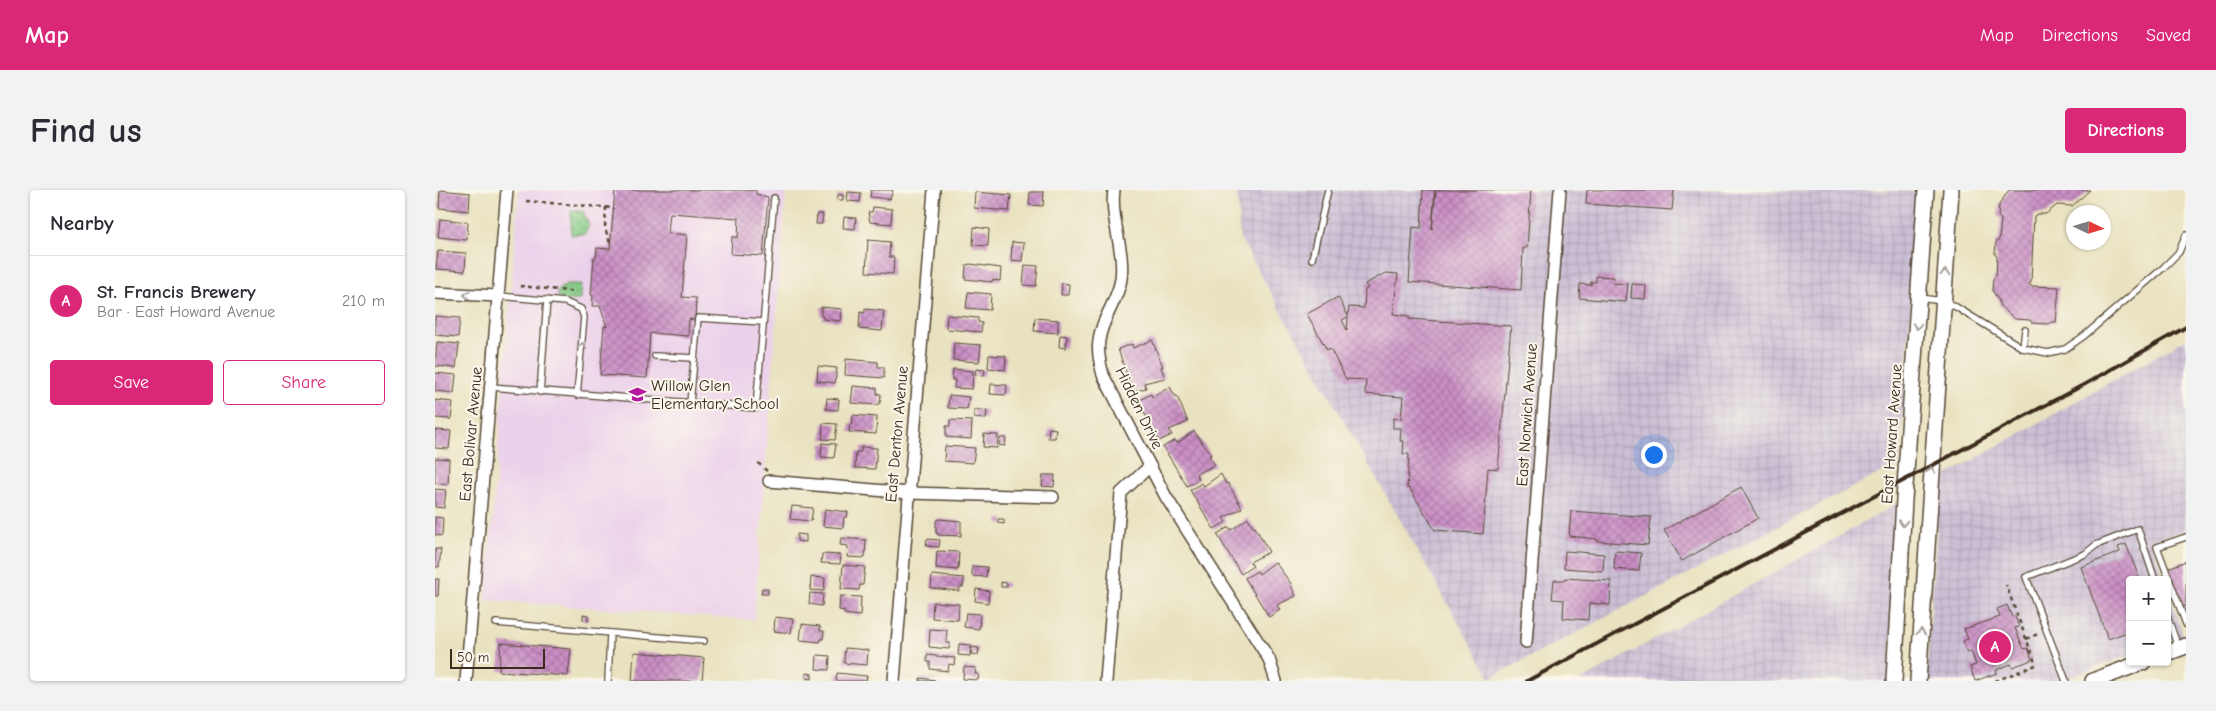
<!DOCTYPE html>
<meta charset="utf-8">
<style>
body{margin:0;font-family:"Comic Neue",sans-serif;background:#f2f2f3;color:#2b2b33}
.controls{position:absolute;right:15px;bottom:15px;display:grid;overflow:hidden;border-radius:5px;box-shadow:0 1px 4px #0004}
.controls button{width:45px;height:45px;display:grid;place-items:center;padding:0;border:0;border-bottom:1px solid #e1e1e2;background:#fff;color:#2b2b33;font:25px sans-serif}
.compass{position:absolute;left:1631px;top:15px;width:45px;height:45px;border-radius:50%;background:#fff;box-shadow:0 1px 4px #0004;rotate:94deg}
.scale{position:absolute;left:15px;bottom:12px;width:95px;box-sizing:border-box;padding-left:5px;border:2px solid #3b2a1e;border-top:0;font-size:14px;line-height:18px;white-space:nowrap;color:#3b2a1e;-webkit-text-stroke:4px #fbf7ec;paint-order:stroke}
.you{position:absolute;left:1218px;top:264px;width:18px;height:18px;margin:-12px;border:4px solid #fff;border-radius:50%;background:#1a73e8;box-shadow:0 0 0 8px #1a73e833}
.badge{display:grid;place-items:center;width:32px;height:32px;border-radius:50%;background:#db2777;color:#fff;font-size:16px;font-weight:700}
.pin{position:absolute;translate:-50% -50%;border:2px solid #fff;box-shadow:0 1px 5px #0006}
.list{margin:0;padding:0;list-style:none}
h2{display:flex;justify-content:space-between;align-items:center;height:65px;margin:0;padding:0 20px;font-size:21px}
h2 small{font-size:16px;font-weight:400;color:#7c7c81}
.list li{display:grid;grid-template-columns:32px 1fr auto;gap:15px;align-items:center;box-sizing:border-box;height:90px;padding:0 20px;border-top:1px solid #e1e1e2}
.list b{display:block;font-size:19px;white-space:nowrap}
.list p{margin:0;font-size:16px;white-space:nowrap;color:#7c7c81}
.list em{font-size:16px;font-style:normal;color:#7c7c81}
.actions{display:flex;gap:10px;padding:15px 20px}
.actions a{flex:1;padding:11px 0;border:1px solid #db2777;border-radius:5px;text-align:center;font-size:18px;color:#db2777}
.actions .main{background:#db2777;color:#fff}
.map{position:relative;flex:none;width:1751px;height:491px;overflow:hidden;border-radius:5px}
header{display:flex;align-items:center;gap:30px;box-sizing:border-box;height:70px;padding:0 25px;background:#db2777;color:#fff}
header strong{font-size:24px}
nav{display:flex;gap:28px;margin-inline-start:auto;font-size:18px}
.intro{display:flex;align-items:center;justify-content:space-between;box-sizing:border-box;height:120px;padding:0 30px}
h1{margin:0;font-size:35px}
.button{padding:12px 22px;border-radius:5px;background:#db2777;color:#fff;font-size:18px;font-weight:700}
main{display:flex;gap:30px;padding:0 30px}
aside{flex:1;background:#fff;border-radius:5px;box-shadow:0 1px 4px #0004}
.map>svg:first-child{display:block}
.built{fill:#ecd1ea}
.industrial{fill:url(#industrial-grid)}
.park{fill:url(#park-dots);stroke:#5e7950}
.building{fill:url(#building-cross-hatch);fill-rule:evenodd}
.lines{fill:none;stroke-linecap:round;stroke-linejoin:round}
.service-casing{stroke:#554636;stroke-width:8}
.minor-casing{stroke:#554636;stroke-width:14}
.secondary-casing{stroke:#554636;stroke-width:18}
.path{stroke:#554636;stroke-width:2.5;stroke-dasharray:4 4;stroke-linecap:butt}
.service{stroke:#fff;stroke-width:5.5}
.minor{stroke:#fff;stroke-width:11}
.secondary{stroke:#fff;stroke-width:15}
.rail{stroke:#3b2a1e;stroke-width:4}
.oneway{stroke:#a79f9a}
.labels{text-anchor:middle;dominant-baseline:central;stroke-width:4;stroke-linejoin:round;paint-order:stroke}
.poi-label{font-size:16px;fill:#3b2a1e;stroke:#fbf7ec;text-anchor:start}
.street-label{font-size:16px;fill:#3b2a1e;stroke:#fbf7ec}
</style>
<header>
<strong>Map</strong>
<nav><a>Map</a><a>Directions</a><a>Saved</a></nav>
</header>
<div class="intro"><h1>Find us</h1><a class="button">Directions</a></div>
<main>
<aside>
<h2>Nearby<small></small></h2>
<ul class="list">
<li><span class="badge">A</span><div><b>St. Francis Brewery</b><p>Bar · East Howard Avenue</p></div><em>210 m</em></li>
</ul>
<div class="actions"><a class="main">Save</a><a>Share</a></div>
</aside>
<div class="map">
<svg width="1751" height="491" viewBox="0 0 1751 491">
<defs>
<pattern id="industrial-grid" width="8" height="8" patternUnits="userSpaceOnUse" patternTransform="scale(1.25)"><rect width="8" height="8" fill="#cbbfd5"/><path d="M0 4h8M4 0v8" fill="none" stroke="#afa4b6"/></pattern>
<pattern id="park-dots" width="8" height="8" patternUnits="userSpaceOnUse" patternTransform="scale(1.25)"><rect width="8" height="8" fill="#82c883"/><path d="M2 2h.1M6 6h.1" fill="none" stroke="#6ca36b" stroke-width="1.8" stroke-linecap="round"/></pattern>
<pattern id="building-cross-hatch" width="8" height="8" patternUnits="userSpaceOnUse" patternTransform="scale(1.25)"><rect width="8" height="8" fill="#cb8fc6"/><path d="M0 0l8 8M0 8l8-8" fill="none" stroke="#a675a0"/></pattern>
</defs>
<rect width="100%" height="100%" fill="#fbf7ec"/>
<filter id="ink" filterUnits="userSpaceOnUse"><feTurbulence type="fractalNoise" baseFrequency=".02" numOctaves="2"/><feDisplacementMap in="SourceGraphic" scale="10" xChannelSelector="R" yChannelSelector="G"/><feConvolveMatrix kernelMatrix="1 2 1 2 8 2 1 2 1" color-interpolation-filters="sRGB"/></filter>
<filter id="wash" filterUnits="userSpaceOnUse"><feTurbulence type="fractalNoise" baseFrequency=".0096" numOctaves="4" result="noise"/><feDisplacementMap in="SourceGraphic" scale="20" xChannelSelector="R" yChannelSelector="G"/><feGaussianBlur stdDeviation="1.12" result="paint"/><feColorMatrix in="noise" values="0 0 0 0 0 0 0 0 0 0 0 0 0 0 0 0 0 1.4 0 .05"/><feComposite in="paint" operator="in"/></filter>
<g filter="url(#wash)">
<rect width="100%" height="100%" fill="#e9e2c0"/>
<polygon class="built" points="84,0 351,0 319,430 51,410"/>
<g class="industrial">
<polygon points="802,0 1484,1 1464,273 1055,488 805,48"/>
<polygon points="1751,149 1751,340 1716,351 1729,390 1695,390 1695,465 1624,491 1491,491 1505,289"/>
<polygon points="1469,310 1453,491 1145,491"/>
<polygon points="1732,398 1748,445 1732,451"/>
</g>
<g class="park">
<polygon points="136,21 148,21 154,36 150,44 136,45"/>
<polygon points="131,94 146,94 145,110 126,111 122,105 123,100"/>
</g>
<g id="blocks">
<g class="building">
<polygon points="5,0 35,3 34,21 4,18"/>
<polygon points="180,0 321,0 321,4 333,7 328,66 296,64 297,47 303,47 304,28 235,23 233,43 252,45 247,107 261,108 260,130 254,129 253,146 215,143 212,188 165,185 169,136 172,137 165,116 157,116 158,105 156,105 159,68 161,68 162,58 175,59"/>
<polygon points="436,0 458,0 455,9 435,7"/>
<polygon points="988,0 1000,0 997,39 1001,0 1096,0 1092,58 1088,58 1086,100 974,92 978,37 986,38"/>
<polygon points="1152,0 1239,0 1237,20 1151,14"/>
<polygon points="1574,0 1655,0 1637,16 1622,15 1611,24 1602,24 1599,26 1596,92 1594,94 1596,96 1624,97 1621,132 1616,132 1613,134 1597,133 1595,130 1580,129 1564,115 1564,111 1557,100 1558,89 1561,86 1562,67 1560,64 1561,52 1564,50 1566,29 1563,26 1564,15"/>
<polygon points="413,2 426,3 425,12 412,11"/>
<polygon points="540,2 576,5 574,21 539,18"/>
<polygon points="595,2 609,2 608,16 594,15"/>
<polygon points="403,5 408,5 408,10 402,10"/>
<polygon points="438,17 457,19 456,34 435,32 433,22 437,22"/>
<polygon points="382,24 388,24 387,34 381,34"/>
<polygon points="409,27 421,28 420,39 408,38"/>
<polygon points="5,29 33,32 32,50 3,47"/>
<polygon points="539,37 554,39 553,56 538,55"/>
<polygon points="433,50 455,52 454,67 459,67 458,84 431,82"/>
<polygon points="577,52 589,53 587,71 576,70"/>
<polygon points="3,61 31,63 30,81 1,79"/>
<polygon points="535,74 566,78 565,91 557,90 557,92 530,89 531,75"/>
<polygon points="590,75 603,76 601,96 588,95"/>
<path d="M951 83 963 84 958 124 974 126V129L1076 136 1063 279 1053 278 1048 344 1000 340 975 299 972 298 974 264H968L969 251H965L966 238H958V228L966 229 968 207 930 204 931 190 911 189 895 158 892 160 872 124 903 107 913 126 914 117 929 118 930 100 933 98 930 94ZM913 127V129L912 140 907 130Z"/>
<polygon points="1161,86 1179,87 1178,93 1193,94 1191,112 1144,108 1145,94 1156,95 1156,92 1161,92"/>
<polygon points="627,93 634,94 633,105 626,105"/>
<polygon points="1197,94 1211,95 1210,109 1196,108"/>
<polygon points="533,102 556,104 555,120 531,118"/>
<polygon points="386,117 407,119 406,131 388,129 388,126 386,126"/>
<polygon points="430,119 449,121 447,141 424,139 425,122 430,123"/>
<polygon points="512,125 543,128 543,132 547,133 546,142 511,139"/>
<polygon points="0,126 25,128 23,147 0,145"/>
<polygon points="600,128 623,130 623,143 599,141"/>
<polygon points="625,145 632,146 631,158 624,157"/>
<polygon points="717,150 728,177 726,177 730,188 709,193 711,198 698,202 683,159 697,154 698,158"/>
<polygon points="2,152 24,154 21,178 0,176"/>
<polygon points="519,153 546,155 544,172 518,170"/>
<polygon points="554,165 571,166 570,180 553,178"/>
<polygon points="411,169 443,172 443,177 449,177 449,188 410,185"/>
<polygon points="383,176 402,178 400,193 382,191"/>
<polygon points="518,179 538,181 537,199 519,198 520,190 517,190"/>
<polygon points="541,179 550,180 549,186 540,185"/>
<polygon points="0,183 21,185 19,203 0,201"/>
<polygon points="556,194 572,195 571,205 555,204"/>
<polygon points="418,196 442,198 442,204 446,204 445,213 442,215 416,213"/>
<polygon points="735,197 740,206 742,206 753,232 734,240 737,245 724,251 703,211 716,204 717,207"/>
<polygon points="514,205 534,207 532,219 513,218"/>
<polygon points="392,208 404,209 403,220 391,219"/>
<polygon points="0,210 18,212 16,229 0,228"/>
<polygon points="539,220 552,221 551,229 539,228"/>
<polygon points="418,225 442,227 441,244 414,242 415,234 417,235"/>
<polygon points="515,230 537,231 536,249 511,247 511,236 515,236"/>
<polygon points="388,233 402,234 400,250 387,249"/>
<polygon points="614,238 621,239 620,248 613,248"/>
<polygon points="0,240 16,241 14,259 0,258"/>
<polygon points="759,241 776,265 774,266 780,275 761,284 764,289 752,296 728,257 740,250 742,253"/>
<polygon points="549,244 563,245 562,258 548,257"/>
<polygon points="565,248 571,248 570,256 564,255"/>
<polygon points="387,253 401,254 399,268 386,267"/>
<polygon points="510,256 540,258 538,273 509,271"/>
<polygon points="426,257 442,258 440,279 420,278 421,262 426,262"/>
<polygon points="0,268 14,269 13,295 0,293"/>
<polygon points="786,284 791,294 793,293 807,318 788,328 791,332 779,339 755,300 767,293 769,296"/>
<polygon points="608,285 620,285 619,297 607,296"/>
<polygon points="1306,297 1323,328 1247,371 1229,340"/>
<polygon points="0,299 11,300 9,318 0,317"/>
<polygon points="357,316 378,318 376,331 355,329"/>
<polygon points="390,319 413,322 412,327 409,327 408,338 388,336"/>
<polygon points="1136,321 1216,327 1213,355 1162,351 1162,349 1134,346"/>
<polygon points="0,327 8,328 7,346 0,345"/>
<polygon points="813,328 819,338 820,337 834,362 815,372 818,376 806,384 782,344 794,337 796,340"/>
<polygon points="504,329 526,331 526,346 503,345 503,343 501,343 501,331"/>
<polygon points="563,329 569,329 569,334 563,333"/>
<polygon points="362,344 371,345 371,352 362,351"/>
<polygon points="406,348 431,350 430,368 412,367 413,356 405,355"/>
<polygon points="492,349 505,350 504,357 491,356"/>
<polygon points="1691,354 1705,390 1695,390 1695,441 1673,449 1646,377 1685,362 1683,357"/>
<polygon points="0,359 6,359 4,377 0,377"/>
<polygon points="502,361 524,362 523,380 501,378"/>
<polygon points="1130,361 1169,364 1168,381 1129,378"/>
<polygon points="1180,361 1206,363 1204,381 1179,379"/>
<polygon points="387,364 406,365 405,374 386,373"/>
<polygon points="1751,371 1751,416 1747,417 1733,378"/>
<polygon points="840,372 857,395 856,396 861,406 842,415 845,420 834,427 810,388 822,381 824,384"/>
<polygon points="408,375 430,377 428,395 425,395 424,400 406,399"/>
<polygon points="537,376 552,377 551,387 537,386"/>
<polygon points="497,385 529,388 528,397 525,397 524,401 496,398"/>
<polygon points="376,387 390,388 389,401 375,400"/>
<polygon points="1130,388 1176,391 1175,415 1154,413 1153,430 1128,428 1129,410 1117,409 1119,390 1129,390"/>
<polygon points="0,389 4,389 3,406 0,406"/>
<polygon points="566,392 572,393 572,397 566,397"/>
<polygon points="327,398 333,399 333,404 326,404"/>
<polygon points="541,399 554,401 553,413 540,411"/>
<polygon points="375,403 388,404 387,416 374,414"/>
<polygon points="405,406 426,407 425,426 409,424 409,421 404,420"/>
<polygon points="498,412 524,414 523,430 497,428"/>
<polygon points="1572,415 1577,427 1580,426 1584,437 1580,438 1587,455 1589,459 1593,458 1597,470 1577,477 1576,474 1561,480 1562,483 1540,491 1535,477 1541,475 1536,461 1532,463 1528,451 1533,449 1529,439 1565,427 1562,419"/>
<polygon points="531,423 545,424 544,439 529,437"/>
<polygon points="148,424 153,425 153,431 148,430"/>
<polygon points="340,427 358,429 356,443 339,441"/>
<polygon points="367,434 385,436 385,441 389,441 388,449 386,449 385,452 365,450"/>
<polygon points="495,439 512,440 511,453 515,453 514,459 494,457"/>
<polygon points="66,453 136,459 133,486 64,481"/>
<polygon points="524,454 536,455 535,466 523,465"/>
<polygon points="537,457 544,458 543,465 536,464"/>
<polygon points="410,458 433,460 432,475 409,473"/>
<polygon points="199,462 269,468 267,491 197,491"/>
<polygon points="382,465 395,466 394,480 381,479"/>
<polygon points="492,465 520,468 519,475 514,474 513,481 495,479 495,472 492,472"/>
<polygon points="529,477 541,478 540,484 544,484 543,490 528,489"/>
<polygon points="371,483 377,484 377,489 371,488"/>
<polygon points="402,483 432,486 431,491 401,491"/>
<polygon points="485,488 500,490 500,491 485,491"/>
</g>
</g>
</g>
<g filter="url(#ink)">
<use href="#blocks" fill-opacity="0" stroke="#554636" stroke-width="1"/>
<g class="lines">
<defs>
<g id="service">
<polyline points="877,69 893,0"/>
<polyline points="64,106 130,112 146,119 149,127 142,205"/>
<polyline points="1484,108 1508,111 1521,117 1588,158 1590,140"/>
<polyline points="1588,158 1613,163 1630,159 1649,146 1728,78 1744,62 1751,45"/>
<polyline points="220,166 259,168"/>
<polyline points="56,197 321,218 339,8"/>
<polyline points="105,202 112,110"/>
<polyline points="255,213 263,128 328,132"/>
<polyline points="1751,347 1722,357 1751,434"/>
<polyline points="1732,426 1743,457"/>
<polyline points="61,433 269,451"/>
<polyline points="173,491 175,443"/>
<polyline points="1631,491 1591,387 1650,364 1661,355 1703,339 1720,390"/>
</g>
<g id="minor">
<path d="M679 0C675 30 690 59 686 89 683 111 666 129 664 151 662 162 665 174 668 185L731 307 834 469 841 491"/>
<polyline points="0,103 64,106"/>
<polyline points="334,291 474,303 618,307"/>
<polyline points="1091,452 1125,0"/>
<polyline points="31,491 72,0"/>
<polyline points="459,491 499,0"/>
<polyline points="671,491 686,303 715,276"/>
</g>
<g id="secondary">
<polyline points="1732,463 1751,456"/>
<polyline points="1459,491 1469,310 1491,0"/>
<polyline points="1483,491 1516,0"/>
<polyline points="1658,491 1708,472"/>
</g>
</defs>
<use href="#service" class="service-casing"/>
<use href="#minor" class="minor-casing"/>
<use href="#secondary" class="secondary-casing"/>
<g class="path">
<polyline points="91,11 179,18"/>
<polyline points="171,17 170,38 176,56"/>
<polyline points="85,96 142,102"/>
<polyline points="323,273 332,281"/>
<polyline points="1591,449 1603,444"/>
<polyline points="1560,491 1601,475 1571,395"/>
</g>
<use href="#service" class="service"/>
<use href="#minor" class="minor"/>
<use href="#secondary" class="secondary"/>
<polyline class="rail" points="1092,491 1652,193 1751,137"/>
</g>
<defs><path id="oneway-chevron" d="M-2-3.5L2.5 0L-2 3.5" fill="none" stroke-width="1.6" stroke-linecap="round" stroke-linejoin="round" transform="scale(1.25)"/></defs>
<g class="oneway">
<use href="#oneway-chevron" transform="translate(1510 83) rotate(-86)"/>
<use href="#oneway-chevron" transform="translate(32 105) rotate(-177)"/>
<use href="#oneway-chevron" transform="translate(1482 136) rotate(94)"/>
<use href="#oneway-chevron" transform="translate(147 156) rotate(-85)"/>
<use href="#oneway-chevron" transform="translate(1496 280) rotate(-87)"/>
<use href="#oneway-chevron" transform="translate(1468 333) rotate(93)"/>
<use href="#oneway-chevron" transform="translate(1486 442) rotate(-86)"/>
</g>
</g>
<defs>
<symbol id="school-bare" viewBox="-9 -9 18 18"><path d="M0-5L7-2L0 1L-7-2ZM-4 1L0 2.5L4 1V4Q0 6-4 4Z" fill="#b5179e" stroke="#fbf7ec" stroke-width="2.5" paint-order="stroke"/></symbol>
</defs>
<g fill-rule="evenodd">
<use href="#school-bare" x="190" y="192" width="25" height="25"/>
</g>
<g class="labels">
<g class="poi-label">
<text x="216" y="196">Willow Glen<tspan x="216" dy="18">Elementary School</tspan></text>
</g>
<g class="street-label">
<text transform="translate(704 218) rotate(64)">Hidden Drive</text>
<text transform="translate(1092 225) rotate(-86)">East Norwich Avenue</text>
<text transform="translate(36 244) rotate(-85)">East Bolivar Avenue</text>
<text transform="translate(462 244) rotate(-85)">East Denton Avenue</text>
<text transform="translate(1457 244) rotate(-86)">East Howard Avenue</text>
</g>
</g>
</svg>
<div class="controls">
<button>+</button>
<button>−</button>
</div>
<svg class="compass" viewBox="-18 -18 36 36"><path d="M0-13l5 13h-10z" fill="#e53935"/><path d="M0 13l5-13h-10z" fill="#7c7c81"/></svg>
<div class="scale">50 m</div>
<div class="you"></div>
<div class="pin badge" style="left:1560px;top:457px">A</div>
</div>
</main>
